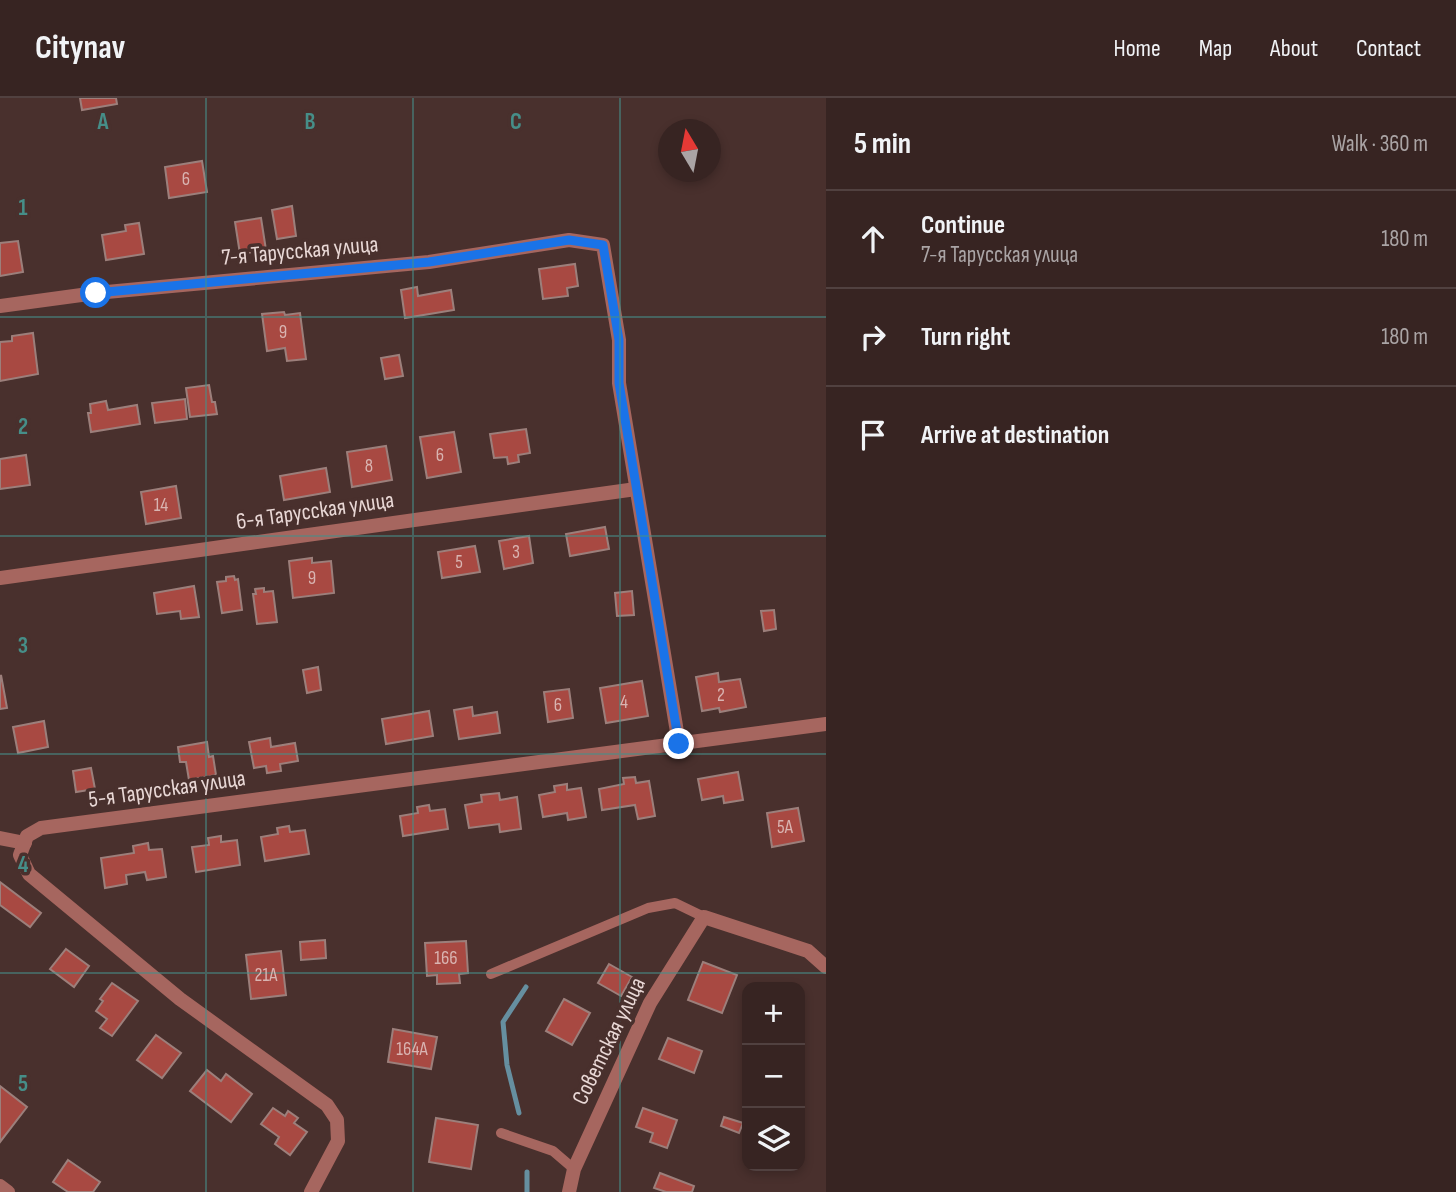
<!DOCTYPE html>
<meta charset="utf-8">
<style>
body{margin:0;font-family:"Sofia Sans Condensed",sans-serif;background:#3e2c2a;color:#f1f3f6}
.controls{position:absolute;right:21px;bottom:21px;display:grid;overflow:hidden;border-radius:14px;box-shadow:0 4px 10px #0003}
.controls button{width:63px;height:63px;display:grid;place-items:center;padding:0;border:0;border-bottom:2px solid #514140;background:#372422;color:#f1f3f6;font:35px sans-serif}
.compass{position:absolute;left:658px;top:21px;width:63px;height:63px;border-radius:50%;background:#372422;box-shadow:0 4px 10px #0003;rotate:350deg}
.stop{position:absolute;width:21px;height:21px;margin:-16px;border:5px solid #1a73e8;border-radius:50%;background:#fff}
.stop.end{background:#1a73e8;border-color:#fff;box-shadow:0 2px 7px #0008}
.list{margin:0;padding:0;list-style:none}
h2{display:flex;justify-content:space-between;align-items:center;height:91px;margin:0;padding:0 28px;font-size:30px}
h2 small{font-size:23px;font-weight:400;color:#aaa4a5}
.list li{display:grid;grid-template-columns:46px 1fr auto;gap:21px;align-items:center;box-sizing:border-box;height:98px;padding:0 28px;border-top:2px solid #514140}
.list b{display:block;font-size:26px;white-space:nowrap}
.list p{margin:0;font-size:23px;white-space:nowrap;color:#aaa4a5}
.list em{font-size:23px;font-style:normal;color:#aaa4a5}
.icon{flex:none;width:38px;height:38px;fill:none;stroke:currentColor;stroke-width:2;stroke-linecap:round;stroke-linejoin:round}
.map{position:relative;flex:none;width:826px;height:1094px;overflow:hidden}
header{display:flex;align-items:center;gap:42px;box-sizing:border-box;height:98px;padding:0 35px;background:#372422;border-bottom:2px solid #514140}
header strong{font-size:33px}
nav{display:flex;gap:38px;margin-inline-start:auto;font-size:24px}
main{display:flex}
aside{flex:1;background:#372422}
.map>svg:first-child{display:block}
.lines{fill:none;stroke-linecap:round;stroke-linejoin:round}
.stream{stroke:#668fa0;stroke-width:5}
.building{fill:#a84942;stroke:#9c7f7b;stroke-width:2}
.service{stroke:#a6665f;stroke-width:10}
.minor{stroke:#a6665f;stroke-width:14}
.route{stroke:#1a73e8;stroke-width:9}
.grid{fill:none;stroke:#468e88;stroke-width:2;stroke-opacity:0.55}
.labels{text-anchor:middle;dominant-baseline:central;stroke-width:7;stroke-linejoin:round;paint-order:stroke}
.number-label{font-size:19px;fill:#d9b4b1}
.street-label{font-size:23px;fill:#e9d8d6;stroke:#49302d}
.grid-label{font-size:23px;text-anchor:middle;font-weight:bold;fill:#468e88;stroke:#49302d;stroke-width:7;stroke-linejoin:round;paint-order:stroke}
</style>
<header>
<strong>Citynav</strong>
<nav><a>Home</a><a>Map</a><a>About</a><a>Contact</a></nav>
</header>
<main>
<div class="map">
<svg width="826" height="1094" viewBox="0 0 826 1094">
<rect width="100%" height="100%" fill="#49302d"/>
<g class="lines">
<g class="stream">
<polyline points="519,1015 507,967 503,924 526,889"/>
<polyline points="527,1094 527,1074"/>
</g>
</g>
<g class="building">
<polygon points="80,0 116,0 117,6 82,12"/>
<polygon points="202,63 207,94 169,100 165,69"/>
<polygon points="292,108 296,138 277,141 272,112"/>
<polygon points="261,120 266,152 240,156 235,124"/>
<polygon points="139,125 144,156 106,162 102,137 126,133 125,127"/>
<polygon points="18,143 23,174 0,178 0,145"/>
<polygon points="575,166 578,188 567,190 568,198 543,201 539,171"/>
<polygon points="417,189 418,198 451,192 454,212 405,220 401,192"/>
<polygon points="284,214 285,217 300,215 306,261 287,263 285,250 267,253 262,216"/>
<polygon points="33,235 38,276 0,283 0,244 12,243 12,238"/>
<polygon points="399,257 403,278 385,281 381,260"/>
<polygon points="209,287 212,304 215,304 217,316 190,319 186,290"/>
<polygon points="185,301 187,321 155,325 152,305"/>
<polygon points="106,303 108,312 137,307 140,326 91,334 88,315 91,315 90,306"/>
<polygon points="526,331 530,355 518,357 519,364 508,366 507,359 494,360 490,336"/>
<polygon points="454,334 461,374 427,380 420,339"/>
<polygon points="386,348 392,382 352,389 347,354"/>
<polygon points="26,357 30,387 0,391 0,361"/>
<polygon points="326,370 330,394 284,402 280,378"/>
<polygon points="176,388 181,420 146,426 141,394"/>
<polygon points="605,429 609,451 570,458 566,436"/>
<polygon points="529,438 533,465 504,471 499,443"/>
<polygon points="475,448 480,474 442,480 438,454"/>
<polygon points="312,460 312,465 331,463 334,495 293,500 289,463"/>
<polygon points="234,478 235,482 238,481 242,512 222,515 217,484 226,483 226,479"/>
<polygon points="194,488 199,519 181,521 180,513 157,516 154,495"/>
<polygon points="264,490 264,494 273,493 277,524 257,526 253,496 256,496 255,491"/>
<polygon points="632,493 634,517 617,518 615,495"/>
<polygon points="774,512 776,531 764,533 761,513"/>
<polygon points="318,569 321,592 307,595 303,572"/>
<polygon points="718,575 719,584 740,581 746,609 720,614 719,610 702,613 696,579"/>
<polygon points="1,577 7,610 0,611 0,584"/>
<polygon points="642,583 648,618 606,625 600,590"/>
<polygon points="569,591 573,620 548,624 544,594"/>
<polygon points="472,609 473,618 497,614 500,635 459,641 454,612"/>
<polygon points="429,613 433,638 386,646 382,621"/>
<polygon points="44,623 48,649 18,655 13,629"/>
<polygon points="270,640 271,649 295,645 298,663 280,666 281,673 267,675 266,668 254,670 249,644"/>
<polygon points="207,644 209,659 213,658 216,677 189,682 186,664 180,664 178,649"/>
<polygon points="91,670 95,691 76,694 73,673"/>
<polygon points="738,674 743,702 724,705 723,698 702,702 698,681"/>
<polygon points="635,679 636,685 649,683 655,718 638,721 635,707 602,712 599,691 624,686 623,680"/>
<polygon points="567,686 567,692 581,690 586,719 568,722 567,715 543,719 539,697 555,694 554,688"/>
<polygon points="499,695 500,702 517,699 521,731 500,734 499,726 469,730 465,707 482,704 481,697"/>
<polygon points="429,707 430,713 445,711 448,731 403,738 400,718 418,715 417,709"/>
<polygon points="798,710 804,743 772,749 767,715"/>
<polygon points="289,728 290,734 305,732 309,756 265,763 261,739 278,736 277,730"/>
<polygon points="221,738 221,744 237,742 240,767 196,774 192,749 209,747 208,740"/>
<polygon points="148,745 149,752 162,751 166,779 147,782 145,774 126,777 127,786 105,790 101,760 134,755 133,748"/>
<polygon points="0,784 41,815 30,829 0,807"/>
<polygon points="325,842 326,860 301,862 300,844"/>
<polygon points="466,843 468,875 459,876 460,885 437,886 437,877 427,878 425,845"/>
<polygon points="66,851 89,868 74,889 50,871"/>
<polygon points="281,853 286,897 251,901 246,857"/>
<polygon points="703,864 737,877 722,915 688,902"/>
<polygon points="609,866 632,879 621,898 598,885"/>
<polygon points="112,885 138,903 112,938 100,930 107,921 96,913 103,903 100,901"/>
<polygon points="564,901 590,915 572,947 546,933"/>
<polygon points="393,931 437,939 431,971 388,964"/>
<polygon points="156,937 181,955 162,980 137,962"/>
<polygon points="668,940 702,953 694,975 659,961"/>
<polygon points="207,972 221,983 226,976 252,996 231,1024 190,993"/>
<polygon points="0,988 27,1009 0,1044"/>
<polygon points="273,1010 285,1018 288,1013 298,1020 294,1025 307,1034 290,1057 275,1046 279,1039 261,1026"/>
<polygon points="643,1010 677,1022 667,1050 650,1044 653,1035 636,1029"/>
<polygon points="724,1019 743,1025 739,1035 721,1028"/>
<polygon points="436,1020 478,1027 471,1071 429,1064"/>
<polygon points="68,1062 100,1084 93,1094 68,1094 53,1084"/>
<polygon points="660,1075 694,1088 692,1094 666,1094 654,1090"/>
</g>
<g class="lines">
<g class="service">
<polyline points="491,876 648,810 675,805 704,819"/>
<polyline points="501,1035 553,1053 574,1071"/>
</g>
<g class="minor">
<polyline points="0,208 96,195 429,164 569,142 603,147 619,242 619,285 679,646"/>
<polyline points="0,480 636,391"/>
<polyline points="0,740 25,745"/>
<polyline points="0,1088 8,1094"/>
<polyline points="311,1094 338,1043 337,1022 327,1007 180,901 29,776 20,757 27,738 41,730 826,626"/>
<polyline points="569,1094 574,1071 650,905 704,819 808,853 826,869"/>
</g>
</g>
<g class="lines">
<polyline class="route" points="96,195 429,164 569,142 603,147 619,242 619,285 679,646"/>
</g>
<path class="grid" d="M206 0V1094M413 0V1094M620 0V1094M0 219H826M0 438H826M0 656H826M0 875H826"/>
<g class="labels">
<g class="number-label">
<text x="186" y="81">6</text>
<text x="283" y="234">9</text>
<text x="440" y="357">6</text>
<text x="369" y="368">8</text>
<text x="161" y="407">14</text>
<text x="516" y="454">3</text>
<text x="459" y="464">5</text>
<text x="312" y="480">9</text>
<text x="721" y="597">2</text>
<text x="624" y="604">4</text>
<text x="558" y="607">6</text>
<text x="785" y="729">5А</text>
<text x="446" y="860">166</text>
<text x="266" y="877">21А</text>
<text x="412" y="951">164А</text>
</g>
<g class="street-label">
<text transform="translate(300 153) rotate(-5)">7-я Тарусская улица</text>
<text transform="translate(315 413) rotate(-8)">6-я Тарусская улица</text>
<text transform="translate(167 691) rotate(-8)">5-я Тарусская улица</text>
<text transform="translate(609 943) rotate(-64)">Советская улица</text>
</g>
</g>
<g class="grid-label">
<text x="103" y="31">A</text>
<text x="310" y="31">B</text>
<text x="516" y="31">C</text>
<text x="23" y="117">1</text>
<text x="23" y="336">2</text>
<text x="23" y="555">3</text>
<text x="23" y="774">4</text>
<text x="23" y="993">5</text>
</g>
</svg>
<div class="controls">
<button>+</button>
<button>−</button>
<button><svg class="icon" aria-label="layers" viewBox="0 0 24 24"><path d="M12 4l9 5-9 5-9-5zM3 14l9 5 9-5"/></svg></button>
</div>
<svg class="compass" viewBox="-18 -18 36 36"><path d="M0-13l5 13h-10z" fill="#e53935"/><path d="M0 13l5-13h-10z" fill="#aaa4a5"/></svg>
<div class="stop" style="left:96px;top:195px"></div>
<div class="stop end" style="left:679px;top:646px"></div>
</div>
<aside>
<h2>5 min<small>Walk · 360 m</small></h2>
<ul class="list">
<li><svg class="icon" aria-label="ahead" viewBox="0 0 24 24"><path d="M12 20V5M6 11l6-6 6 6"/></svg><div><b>Continue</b><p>7-я Тарусская улица</p></div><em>180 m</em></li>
<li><svg class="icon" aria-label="right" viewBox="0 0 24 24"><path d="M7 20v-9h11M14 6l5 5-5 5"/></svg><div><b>Turn right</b></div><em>180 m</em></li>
<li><svg class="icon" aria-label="arrive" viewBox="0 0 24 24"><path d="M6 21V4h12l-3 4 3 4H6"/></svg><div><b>Arrive at destination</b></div></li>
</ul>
</aside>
</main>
